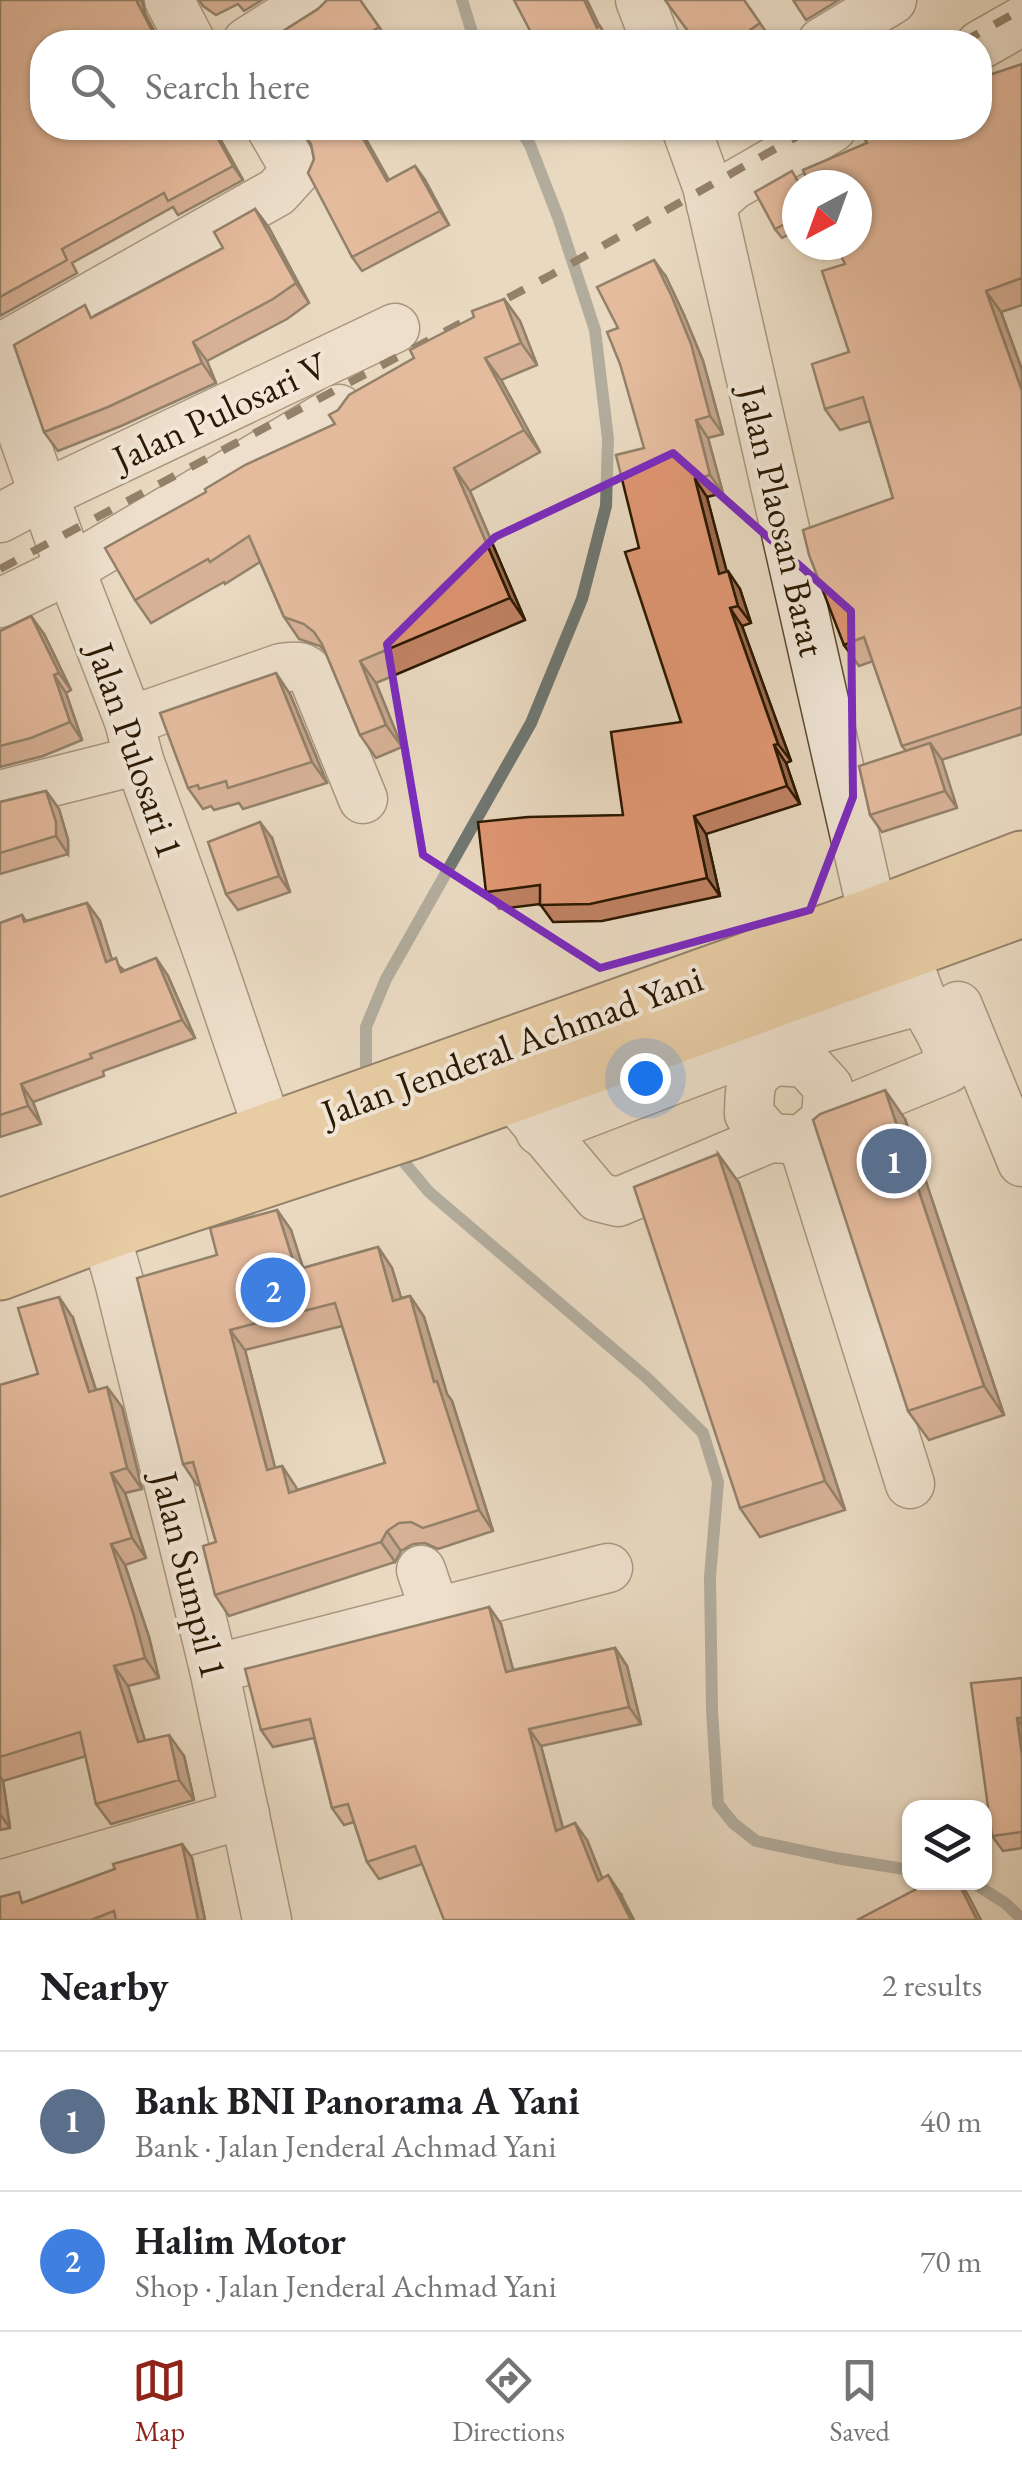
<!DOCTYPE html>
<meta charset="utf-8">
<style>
body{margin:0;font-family:"EB Garamond",serif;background:#f2f2f2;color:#202124}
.controls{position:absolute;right:30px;bottom:30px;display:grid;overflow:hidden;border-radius:20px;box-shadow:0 2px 8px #0004}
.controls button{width:90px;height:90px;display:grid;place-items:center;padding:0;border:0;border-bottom:2px solid #e0e0e0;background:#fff;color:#202124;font:50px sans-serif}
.compass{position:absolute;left:782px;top:170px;width:90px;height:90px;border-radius:50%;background:#fff;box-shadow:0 2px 8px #0004;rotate:221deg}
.you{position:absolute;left:645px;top:1078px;width:35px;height:35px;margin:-25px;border:8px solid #fff;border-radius:50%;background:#1a73e8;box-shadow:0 0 0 15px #1a73e833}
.badge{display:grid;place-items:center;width:65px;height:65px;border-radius:50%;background:#8f2418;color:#fff;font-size:32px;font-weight:700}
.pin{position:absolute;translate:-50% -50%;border:5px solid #fff;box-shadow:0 2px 10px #0006}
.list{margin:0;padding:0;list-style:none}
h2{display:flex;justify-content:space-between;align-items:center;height:130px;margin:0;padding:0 40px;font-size:42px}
h2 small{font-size:32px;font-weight:400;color:#757577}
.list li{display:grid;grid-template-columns:65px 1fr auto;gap:30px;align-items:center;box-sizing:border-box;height:140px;padding:0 40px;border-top:2px solid #e0e0e0}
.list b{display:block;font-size:38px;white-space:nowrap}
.list p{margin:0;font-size:32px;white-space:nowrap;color:#757577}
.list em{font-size:32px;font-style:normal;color:#757577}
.icon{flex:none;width:55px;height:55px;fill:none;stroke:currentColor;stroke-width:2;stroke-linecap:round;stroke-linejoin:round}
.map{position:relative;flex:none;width:1022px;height:1920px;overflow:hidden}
.search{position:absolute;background:#fff;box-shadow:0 2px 8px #0004;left:30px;right:30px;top:30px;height:110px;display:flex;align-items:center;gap:25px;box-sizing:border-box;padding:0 35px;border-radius:40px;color:#757577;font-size:38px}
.sheet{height:410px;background:#fff}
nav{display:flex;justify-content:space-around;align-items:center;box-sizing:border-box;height:140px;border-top:2px solid #e0e0e0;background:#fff;font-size:28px;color:#757577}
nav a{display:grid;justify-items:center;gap:5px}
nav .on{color:#8f2418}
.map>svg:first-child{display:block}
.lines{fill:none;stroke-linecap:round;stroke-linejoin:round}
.stream{stroke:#6f7772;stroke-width:12}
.minor-casing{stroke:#5a4830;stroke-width:51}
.major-casing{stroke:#2b1800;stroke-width:59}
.minor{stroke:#f1e6d7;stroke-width:48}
.major{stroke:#e4bc80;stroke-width:55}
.rail{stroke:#2b1800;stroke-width:8;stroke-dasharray:18 18;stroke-linecap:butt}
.wall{fill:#c08263;stroke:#2b1800;stroke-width:2.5;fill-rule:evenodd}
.shaded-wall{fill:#9c6a50;stroke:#2b1800;stroke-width:2.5}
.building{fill:#df9773;stroke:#2b1800;stroke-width:2.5;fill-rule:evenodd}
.marked{fill:none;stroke:#7b2cbf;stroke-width:8;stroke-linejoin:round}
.labels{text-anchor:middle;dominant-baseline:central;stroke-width:8;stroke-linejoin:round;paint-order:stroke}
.street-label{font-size:38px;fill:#2b1800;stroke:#f1e6d7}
</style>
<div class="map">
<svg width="1022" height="1920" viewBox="0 0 1022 1920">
<rect width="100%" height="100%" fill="#e9d9c1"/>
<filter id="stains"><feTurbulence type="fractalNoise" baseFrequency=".002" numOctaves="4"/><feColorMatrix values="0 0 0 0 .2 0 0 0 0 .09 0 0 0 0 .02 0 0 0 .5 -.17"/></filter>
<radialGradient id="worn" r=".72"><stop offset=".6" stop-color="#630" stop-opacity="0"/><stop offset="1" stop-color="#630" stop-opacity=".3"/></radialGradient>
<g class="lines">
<g class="stream">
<polyline points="462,0 475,42"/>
<polyline points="369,1080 366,1073 366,1027 386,979 531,723 582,599 606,506 608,439 595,330 558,217 530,145 519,128"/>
<polyline points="398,1149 403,1161 429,1192 647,1378 703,1433 718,1482 710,1577 712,1711 718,1804 733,1823 756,1841 836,1858 910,1870"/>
<polyline points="972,1882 1005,1903 1022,1919"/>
</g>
<defs>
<g id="minor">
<polyline points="169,0 191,42"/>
<polyline points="640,0 656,42"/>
<polyline points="247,42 313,0"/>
<polyline points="822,42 892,0"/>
<polyline points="980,45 1022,21"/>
<polyline points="686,128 707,186 873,916"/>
<polyline points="711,205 732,186 832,128"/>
<polyline points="0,348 277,192 296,171 271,128"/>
<polyline points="0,370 70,569 129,721 139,760 213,967 269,1132"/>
<polyline points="0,518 45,494 395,328"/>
<polyline points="0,603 70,569 339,409"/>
<path d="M129 721 281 668C296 666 303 664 313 677L363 799"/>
<polyline points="0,795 139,760"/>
<polyline points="958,1006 1022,1162"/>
<path d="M776 1061 806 1063 828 1087 826 1119 802 1140 770 1138 749 1114C750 1087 748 1073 776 1061Z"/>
<polyline points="525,1110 598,1197 618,1202 770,1138"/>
<path d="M828 1118 947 1069C953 1046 935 1025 925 1005 919 995 916 984 912 973"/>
<polyline points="540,1131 769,1043 922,1000"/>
<polyline points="802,1140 910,1484"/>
<polyline points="105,1232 120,1285 214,1669 267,1920"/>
<polyline points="421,1570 436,1614"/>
<polyline points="214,1669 608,1568"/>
<polyline points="0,1885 245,1814"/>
</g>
<g id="major">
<polyline points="0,1227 873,916 1022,859"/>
<polyline points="0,1272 105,1232 412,1131 1022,909"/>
</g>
</defs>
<use href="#minor" class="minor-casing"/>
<use href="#major" class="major-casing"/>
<use href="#minor" class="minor"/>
<use href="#major" class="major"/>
<g class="rail">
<polyline points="963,42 1022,9"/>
<polyline points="0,569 551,275 812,128"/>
</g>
</g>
<g class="wall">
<polygon points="0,0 142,0 145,13 42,128 214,128 243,180 178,215 173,207 72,263 77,273 0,316"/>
<polygon points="199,0 262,0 244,11 238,4 216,15 203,6"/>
<polygon points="360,0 389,41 386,42 266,42 318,9"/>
<polygon points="744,0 771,39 766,42 696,42"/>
<polygon points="793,0 839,0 806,20"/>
<polygon points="1022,64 1022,305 1001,312 1022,370 1022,734 941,760 957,808 882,832 870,815 906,751 902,746 873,661 859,666 844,645 893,498 870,421 840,430 825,409 849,352 845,264 867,143"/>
<polygon points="300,128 369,128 362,132 389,180 415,166 425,180 449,225 362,271 352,257 314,159 311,144"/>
<polygon points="797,185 797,230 782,238 775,229"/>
<polygon points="255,209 269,228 309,303 287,319 207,361 216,383 121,426 58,451 44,432 94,316 223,248"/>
<polygon points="666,277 684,315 703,361 723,434 708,438 723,493 707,497 726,571 740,589 751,623 742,626 791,761 786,763 800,804 706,834 720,896 602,921 553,922 540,904 499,909 486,892 623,815 681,722 639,548 644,448"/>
<polygon points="504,299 520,321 537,365 501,380 540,452 470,491 525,620 376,683 402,747 376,758 360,735 325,651 320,646 299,639 284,617 260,562 225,584 224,582 151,623 135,600 335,424 414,358"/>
<polygon points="0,631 44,634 71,690 66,693 82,740 43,756 0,767"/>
<polygon points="290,694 327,783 243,809 239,803 214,810 211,806 203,809 188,788"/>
<polygon points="46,791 59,809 68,840 68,854 0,874 0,802"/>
<polygon points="272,838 290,892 238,910 226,894"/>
<polygon points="87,903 100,921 112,960 125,971 156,958 168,976 195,1038 103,1071 104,1076 33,1102 41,1124 0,1137 0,923 22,915 26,921"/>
<polygon points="905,1119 1004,1415 929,1440 908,1411"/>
<polygon points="718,1154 739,1183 845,1510 760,1537 740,1508"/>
<path d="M277 1210 291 1230 303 1268 378 1247 392 1268 401 1298 410 1296 424 1317 447 1394 452 1401 493 1531 438 1549 425 1543 413 1544 401 1551 395 1562 229 1616 215 1595 216 1542 199 1484 197 1485 183 1464 217 1255ZM342 1326 385 1463 297 1490 282 1466 275 1468 245 1350Z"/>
<polygon points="73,1318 96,1390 122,1407 142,1489 125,1493 146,1558 125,1565 149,1637 159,1678 128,1686 145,1741 184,1756 194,1800 111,1824 96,1804 86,1756 3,1781 10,1828 0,1830 0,1385 38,1374"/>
<polygon points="489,1607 501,1624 513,1670 615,1648 627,1666 641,1724 541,1746 563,1828 587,1840 602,1878 620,1893 422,1864 379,1879 367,1862 354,1822 344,1825 332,1808 314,1738 273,1747 261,1730"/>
<polygon points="1022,1678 1022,1848 1003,1851 992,1836"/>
<polygon points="182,1844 192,1858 205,1920 0,1920 26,1902"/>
</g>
<g class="shaded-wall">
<polygon points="136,0 142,0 145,13 160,42 158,42"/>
<polygon points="584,0 587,0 607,42 597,28"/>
<polygon points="212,128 214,128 243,180 233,166"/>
<polygon points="357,128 362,132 397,195 387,181"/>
<polygon points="415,166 425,180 449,225 440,211"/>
<polygon points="255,209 269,228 309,303 296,283"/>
<polygon points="654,260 666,277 684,315 703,361 723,434 710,416"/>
<polygon points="986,291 1001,312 1022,370 1022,391"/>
<polygon points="504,299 520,321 537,365 521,343"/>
<polygon points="193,342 207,361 216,383 202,363"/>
<polygon points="485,358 501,380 540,452 524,430"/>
<polygon points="696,420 708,438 723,493 710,475"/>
<polygon points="454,468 470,491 525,620 510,598"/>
<polygon points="695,479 707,497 732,591 719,574"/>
<polygon points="728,571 740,589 751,623 738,606"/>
<polygon points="730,608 742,626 791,761 778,744"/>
<polygon points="31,616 44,634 71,690 59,673"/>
<polygon points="360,661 376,683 402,747 386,725"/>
<polygon points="276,673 290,694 327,783 312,762"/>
<polygon points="54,675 66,693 82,740 70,722"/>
<polygon points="930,743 942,760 957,808 945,791"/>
<polygon points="774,745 786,763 800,804 787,786"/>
<polygon points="46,791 59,809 68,840 68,854 56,836"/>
<polygon points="694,816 706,834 720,896 707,878"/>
<polygon points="260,822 272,838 290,892 279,876"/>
<polygon points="87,903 100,921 118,980 106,962"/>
<polygon points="156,958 168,976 195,1038 182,1020"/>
<polygon points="21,1084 33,1102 41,1124 28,1106"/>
<polygon points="885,1090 905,1119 1004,1415 984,1386"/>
<polygon points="718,1154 739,1183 845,1510 825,1481"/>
<polygon points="277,1210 291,1230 310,1290 296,1270"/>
<polygon points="378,1247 392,1268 408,1321 393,1301"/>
<polygon points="410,1296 424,1317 447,1394 452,1401 493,1531 479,1510 434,1382"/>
<polygon points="59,1297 73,1318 103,1413 89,1392"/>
<polygon points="230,1330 245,1350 281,1491 267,1470"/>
<polygon points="107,1387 122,1407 142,1489 127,1468"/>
<polygon points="282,1466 296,1487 304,1513 289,1493"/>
<polygon points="111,1473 125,1493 146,1558 132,1538"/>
<polygon points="387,1531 401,1551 395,1562 381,1542"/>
<polygon points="111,1544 125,1565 149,1637 159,1678 145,1658"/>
<polygon points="489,1607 501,1624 518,1689 506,1672"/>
<polygon points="615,1648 627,1666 641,1724 629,1707"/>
<polygon points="114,1666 128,1686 152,1763 138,1742"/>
<polygon points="1017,1718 1022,1726 1022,1756"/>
<polygon points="529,1729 541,1746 568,1848 556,1831"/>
<polygon points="169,1735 184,1756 194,1800 179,1780"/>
<polygon points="0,1776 3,1781 10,1828 0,1814"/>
<polygon points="575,1823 587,1840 610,1898 598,1881"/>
<polygon points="182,1844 192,1858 205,1920 198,1920"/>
<polygon points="608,1875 620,1893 634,1920 631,1920"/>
<polygon points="958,1882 960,1882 967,1893 981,1920 977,1920"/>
</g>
<g class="building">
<polygon points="0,0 136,0 158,42 42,42 42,128 212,128 233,166 168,201 164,193 62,249 67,260 0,297"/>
<polygon points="327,0 360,0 379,27 356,42 266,42 318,9"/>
<polygon points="514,0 584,0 597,28 600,26 609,42 536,42"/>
<polygon points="665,0 744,0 760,23 733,42 696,42"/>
<polygon points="1022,64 1022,278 986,291 1022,391 1022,707 902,746 864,637 844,645 809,555 803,530 893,498 863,397 825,409 812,364 849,352 822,271 845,264 836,245 857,245 857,185 809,185 803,170 867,143 858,128 980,128 980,78"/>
<polygon points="300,128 357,128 387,181 415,166 440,211 352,257 308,173 314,159 311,144"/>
<polygon points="792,171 800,185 797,185 797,218 775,229 755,192"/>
<polygon points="255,209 296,283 273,299 193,342 202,363 108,407 44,432 14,345 85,305 91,318 223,248 214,232"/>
<polygon points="654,260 672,297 691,344 710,416 696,420 710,475 695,479 719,574 728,571 738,606 730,608 778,744 774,745 787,786 694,816 707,878 590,904 540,905 540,885 486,892 478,822 528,817 623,815 611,732 681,722 625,552 639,548 616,455 644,448 620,364 607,332 618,328 597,287"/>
<polygon points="504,299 521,343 485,358 524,430 454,468 510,598 360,661 386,725 360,735 322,644 314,632 304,624 284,617 249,536 210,562 208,559 135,600 105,548 206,492 205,489 245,465 335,424 329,415 338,410 349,395 414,358 410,350 474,317 472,311"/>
<polygon points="31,616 59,673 54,675 70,722 31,738 0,746 0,631"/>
<polygon points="276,673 312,762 228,788 226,781 199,789 198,785 188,788 160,713"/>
<polygon points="930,743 945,791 870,815 859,766"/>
<polygon points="46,791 56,822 56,836 0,853 0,802"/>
<polygon points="260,822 279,876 226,894 208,842"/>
<polygon points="87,903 106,962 116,958 121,972 156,958 182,1020 90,1054 92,1058 21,1084 28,1106 0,1115 0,923 22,915 24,922"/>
<polygon points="885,1090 984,1386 908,1411 813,1120 820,1114"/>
<polygon points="718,1154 825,1481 740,1508 634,1187"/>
<path d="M277 1210 296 1270 378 1247 393 1301 410 1296 434 1382 437 1381 479 1510 423 1528 411 1522 399 1523 387 1531 381 1542 215 1595 203 1546 216 1542 193 1462 183 1464 137 1278 217 1255 210 1228ZM335 1303 385 1463 289 1493 282 1466 267 1470 230 1330Z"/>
<polygon points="59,1297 89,1392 107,1387 127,1468 111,1473 132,1538 111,1544 134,1616 145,1658 114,1666 138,1742 169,1735 179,1780 96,1804 80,1732 0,1757 0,1385 38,1374 18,1308"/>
<polygon points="489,1607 506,1672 615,1648 629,1707 529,1729 556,1831 575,1823 598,1881 608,1875 631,1920 444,1920 415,1846 367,1862 348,1804 332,1808 310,1719 261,1730 245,1669"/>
<polygon points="1022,1678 1022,1718 1017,1718 1022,1756 1022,1832 992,1836 971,1683"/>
<polygon points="182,1844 198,1920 116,1920 114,1911 91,1920 0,1920 0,1897 19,1892 22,1903 115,1869 113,1864"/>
<polygon points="930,1882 958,1882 977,1920 857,1920"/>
</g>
<path d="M0 0H1022V1920H0ZM673 453 851 611 853 797 810 910 600 968 423 855 387 644 495 537Z" fill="#e9d9c1" fill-opacity=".55" fill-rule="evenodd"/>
<path class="marked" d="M673 453 851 611 853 797 810 910 600 968 423 855 387 644 495 537Z"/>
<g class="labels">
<g class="street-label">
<text transform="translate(220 411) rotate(-25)">Jalan Pulosari V</text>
<text transform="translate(783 521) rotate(77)">Jalan Plaosan Barat</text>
<text transform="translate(136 750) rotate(71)">Jalan Pulosari 1</text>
<text transform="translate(512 1045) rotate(-20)">Jalan Jenderal Achmad Yani</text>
<text transform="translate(190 1575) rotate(76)">Jalan Sumpil 1</text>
</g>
</g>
<rect width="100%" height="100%" filter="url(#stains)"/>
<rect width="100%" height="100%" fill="url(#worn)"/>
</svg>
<div class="controls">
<button><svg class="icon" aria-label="layers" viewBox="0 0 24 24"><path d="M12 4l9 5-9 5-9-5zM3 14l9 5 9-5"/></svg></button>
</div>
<svg class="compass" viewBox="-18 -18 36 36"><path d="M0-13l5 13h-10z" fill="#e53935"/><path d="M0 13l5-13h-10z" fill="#757577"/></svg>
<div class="you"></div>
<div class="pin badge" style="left:894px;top:1161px;background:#5c6f8a">1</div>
<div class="pin badge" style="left:273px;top:1290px;background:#3f7fe0">2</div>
<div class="search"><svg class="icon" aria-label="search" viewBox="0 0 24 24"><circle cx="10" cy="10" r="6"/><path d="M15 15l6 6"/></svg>Search here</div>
</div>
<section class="sheet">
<h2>Nearby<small>2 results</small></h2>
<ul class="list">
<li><span class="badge" style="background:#5c6f8a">1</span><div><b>Bank BNI Panorama A Yani</b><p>Bank · Jalan Jenderal Achmad Yani</p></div><em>40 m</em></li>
<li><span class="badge" style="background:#3f7fe0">2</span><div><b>Halim Motor</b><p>Shop · Jalan Jenderal Achmad Yani</p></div><em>70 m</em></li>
</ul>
</section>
<nav>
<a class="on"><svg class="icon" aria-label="map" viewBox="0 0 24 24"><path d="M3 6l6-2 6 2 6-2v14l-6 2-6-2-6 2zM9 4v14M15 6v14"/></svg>Map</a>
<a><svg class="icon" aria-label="directions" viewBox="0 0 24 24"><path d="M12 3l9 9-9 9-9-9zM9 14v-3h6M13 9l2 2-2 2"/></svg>Directions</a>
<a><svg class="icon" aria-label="saved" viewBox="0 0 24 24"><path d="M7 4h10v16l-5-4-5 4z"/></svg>Saved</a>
</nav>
